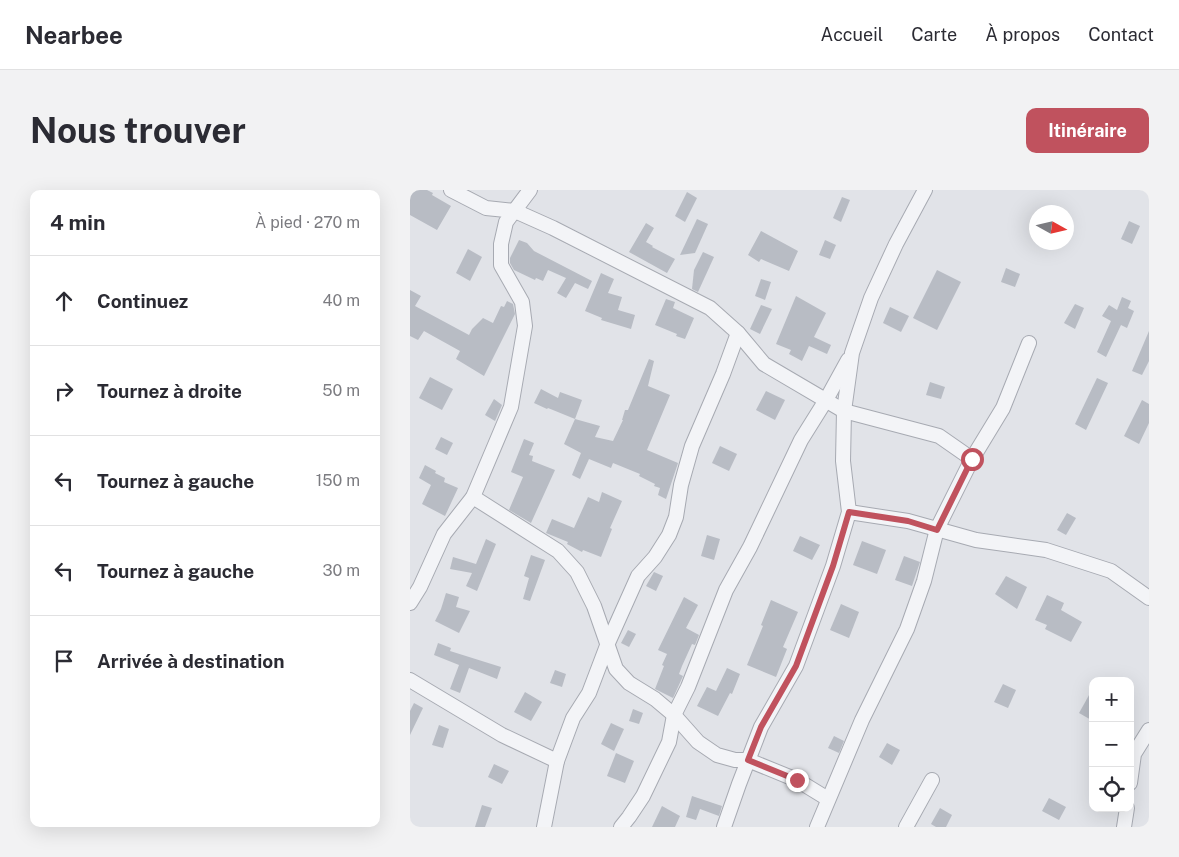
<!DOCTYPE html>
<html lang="fr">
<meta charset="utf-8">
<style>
body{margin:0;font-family:"Public Sans",sans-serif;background:#f2f2f3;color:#2b2b33}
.controls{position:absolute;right:15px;bottom:15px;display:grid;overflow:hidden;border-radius:10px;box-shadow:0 5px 20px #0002}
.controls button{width:45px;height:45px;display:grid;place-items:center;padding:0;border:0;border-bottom:1px solid #e1e1e2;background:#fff;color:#2b2b33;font:25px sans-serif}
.compass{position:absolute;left:619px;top:15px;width:45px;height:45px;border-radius:50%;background:#fff;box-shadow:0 5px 20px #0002;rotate:98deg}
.stop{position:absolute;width:15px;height:15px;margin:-11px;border:4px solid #c0525e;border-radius:50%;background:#fff}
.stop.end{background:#c0525e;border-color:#fff;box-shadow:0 1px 5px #0008}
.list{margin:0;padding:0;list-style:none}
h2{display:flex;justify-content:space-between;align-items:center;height:65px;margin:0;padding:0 20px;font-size:21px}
h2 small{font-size:16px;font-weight:400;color:#7c7c81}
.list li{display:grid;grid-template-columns:32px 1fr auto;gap:15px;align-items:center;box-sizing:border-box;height:90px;padding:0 20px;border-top:1px solid #e1e1e2}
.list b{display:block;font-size:19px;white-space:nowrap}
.list em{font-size:16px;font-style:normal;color:#7c7c81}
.icon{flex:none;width:28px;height:28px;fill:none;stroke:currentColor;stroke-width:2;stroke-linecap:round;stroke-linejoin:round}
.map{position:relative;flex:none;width:739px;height:637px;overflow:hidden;border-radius:10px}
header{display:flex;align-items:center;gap:30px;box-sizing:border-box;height:70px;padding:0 25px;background:#fff;border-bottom:1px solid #e1e1e2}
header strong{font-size:24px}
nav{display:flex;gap:28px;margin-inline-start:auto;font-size:18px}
.intro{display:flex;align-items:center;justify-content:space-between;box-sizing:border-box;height:120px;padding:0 30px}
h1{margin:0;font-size:35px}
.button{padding:12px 22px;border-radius:10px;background:#c0525e;color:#fff;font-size:18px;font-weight:700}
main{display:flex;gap:30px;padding:0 30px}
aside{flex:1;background:#fff;border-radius:10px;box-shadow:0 5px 20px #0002}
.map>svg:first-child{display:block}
.building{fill:#b8bcc4}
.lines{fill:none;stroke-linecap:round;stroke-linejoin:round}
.minor-casing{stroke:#a7aab2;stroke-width:16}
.minor{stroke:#f3f4f7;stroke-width:14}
.route{stroke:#c0525e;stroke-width:6}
</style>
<header>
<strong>Nearbee</strong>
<nav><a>Accueil</a><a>Carte</a><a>À propos</a><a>Contact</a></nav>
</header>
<div class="intro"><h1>Nous trouver</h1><a class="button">Itinéraire</a></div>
<main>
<aside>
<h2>4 min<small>À pied · 270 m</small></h2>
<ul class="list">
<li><svg class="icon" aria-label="ahead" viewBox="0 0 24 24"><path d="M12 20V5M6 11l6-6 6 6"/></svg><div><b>Continuez</b></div><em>40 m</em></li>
<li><svg class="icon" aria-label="right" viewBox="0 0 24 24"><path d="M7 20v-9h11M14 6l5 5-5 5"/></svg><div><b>Tournez à droite</b></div><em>50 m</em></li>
<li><svg class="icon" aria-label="left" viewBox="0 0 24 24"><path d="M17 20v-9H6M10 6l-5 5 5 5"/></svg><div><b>Tournez à gauche</b></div><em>150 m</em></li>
<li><svg class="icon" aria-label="left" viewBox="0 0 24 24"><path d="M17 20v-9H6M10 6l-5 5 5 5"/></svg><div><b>Tournez à gauche</b></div><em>30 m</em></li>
<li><svg class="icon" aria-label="arrive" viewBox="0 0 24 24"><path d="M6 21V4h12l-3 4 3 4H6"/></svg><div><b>Arrivée à destination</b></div></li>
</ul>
</aside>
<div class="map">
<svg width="739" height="637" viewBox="0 0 739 637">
<rect width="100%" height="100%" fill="#e1e3e8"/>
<g class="building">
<polygon points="0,0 17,0 23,3 22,5 41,16 27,40 0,25"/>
<polygon points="277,2 287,8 275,32 265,26"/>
<polygon points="432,7 440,10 431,32 423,28"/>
<polygon points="287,29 298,34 285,63 270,65"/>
<polygon points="719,31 730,36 722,54 711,49"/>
<polygon points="236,33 244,38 236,52 243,56 242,57 265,69 257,83 219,62"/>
<polygon points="351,41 388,61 379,81 351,69 349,72 338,65"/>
<polygon points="109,50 117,53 124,61 182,91 178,99 165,93 156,108 147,103 156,88 138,80 133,91 126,88 125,90 104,80 100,73 100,68"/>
<polygon points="415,50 426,55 420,69 409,65"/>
<polygon points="58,59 72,67 60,91 46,83"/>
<polygon points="293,62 304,67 288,102 282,99 284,80"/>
<polygon points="596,78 610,84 605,97 591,92"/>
<polygon points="527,80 551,92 527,140 503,128"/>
<polygon points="191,83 204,89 198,103 212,107 208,120 225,125 221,139 191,130 192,128 175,121"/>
<polygon points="351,89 361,92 355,110 345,106"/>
<polygon points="0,100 11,106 5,116 59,145 62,139 73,128 83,133 91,116 94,117 97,111 103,114 105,124 74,186 46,169 50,161 14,141 8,150 0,146"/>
<polygon points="386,106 416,123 404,147 421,155 417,164 399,156 392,171 379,164 381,160 366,154"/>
<polygon points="712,107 721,111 718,118 724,121 717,138 711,135 696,167 687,162 701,131 692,126 699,115 707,120"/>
<polygon points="256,109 265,112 263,118 284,128 275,149 266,146 267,144 245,135"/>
<polygon points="665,114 674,118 665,139 654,133"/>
<polygon points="351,115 362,119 350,144 340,139"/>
<polygon points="480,117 499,126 491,142 473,133"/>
<polygon points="739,141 739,171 732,185 722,181"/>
<polygon points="239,169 244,171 238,196 260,205 237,260 268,273 256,309 248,305 250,298 244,296 245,294 229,286 230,284 203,273 201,278 179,269 170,289 162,285 171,263 154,254 165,229 190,236 185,247 203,251 213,230 212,230 215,220 218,220"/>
<polygon points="20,187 43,199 32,220 9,208"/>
<polygon points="687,188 698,193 676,240 665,234"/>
<polygon points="520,192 535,197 531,209 516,205"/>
<polygon points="131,199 148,208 150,202 172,210 165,229 138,218 137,219 124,213"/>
<polygon points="356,201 375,210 365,230 346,220"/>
<polygon points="84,209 92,215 85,231 75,225"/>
<polygon points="732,210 739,214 739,233 729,254 714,246"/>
<polygon points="31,247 43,253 37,265 25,259"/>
<polygon points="114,249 124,253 119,265 123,266 122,271 145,280 121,333 99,320 113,287 101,282"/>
<polygon points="310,256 327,264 319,281 302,273"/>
<polygon points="15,275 26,281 25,283 35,288 34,292 48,298 35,326 12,314 21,295 9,288"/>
<polygon points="192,302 212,311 200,338 202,339 191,367 173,360 172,362 157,354 158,352 136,343 142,329 164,338 178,307 189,312"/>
<polygon points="657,323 666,328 656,345 647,340"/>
<polygon points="297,345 310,349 304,370 291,366"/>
<polygon points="390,346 410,355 402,370 383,361"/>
<polygon points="76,349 86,354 67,401 56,396 62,383 40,379 43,367 66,374"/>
<polygon points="452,351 476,360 467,384 443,375"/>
<polygon points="121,365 135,370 120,411 113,409 119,388 114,386"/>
<polygon points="494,366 510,372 502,396 485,390"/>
<polygon points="244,382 253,386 246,401 236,396"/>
<polygon points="596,386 617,397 607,419 585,404"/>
<polygon points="36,403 49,407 46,417 60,421 49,443 25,431 31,419"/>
<polygon points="637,405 654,413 651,420 672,432 661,452 635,439 637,435 625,430"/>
<polygon points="274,407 288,415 276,438 289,445 285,455 282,454 272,476 269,484 273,486 263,508 245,499 254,476 252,475 257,464 248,460"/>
<polygon points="361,410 388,422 373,457 377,459 366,487 337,475 353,436 351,435"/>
<polygon points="431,414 449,422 439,448 420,440"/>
<polygon points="218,440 226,444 219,457 211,453"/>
<polygon points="28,453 41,458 40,461 91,477 87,489 59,478 50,503 40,499 49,475 24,465"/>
<polygon points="317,478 330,484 322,504 320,503 308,526 287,516 297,497 306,501"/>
<polygon points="145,480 156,484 152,497 140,493"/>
<polygon points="593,494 606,500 598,518 584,512"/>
<polygon points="683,498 683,531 669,523"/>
<polygon points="115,502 132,512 121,531 104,522"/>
<polygon points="4,513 13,518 0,545 0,521"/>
<polygon points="223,519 233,523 229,534 219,531"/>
<polygon points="201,533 214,539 204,561 191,554"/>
<polygon points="29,535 39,539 33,558 22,555"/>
<polygon points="424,546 434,551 429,563 418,558"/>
<polygon points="477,553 490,560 482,575 469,567"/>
<polygon points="206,563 224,571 215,593 197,586"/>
<polygon points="84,574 99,581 92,594 78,587"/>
<polygon points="282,606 312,616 309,626 290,619 286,630 276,627"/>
<polygon points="639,608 656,617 649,630 632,621"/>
<polygon points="72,615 82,618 75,637 65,637"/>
<polygon points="252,616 270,626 265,637 242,637"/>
<polygon points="530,618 542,625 536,637 526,637 521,634"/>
</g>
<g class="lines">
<defs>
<g id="minor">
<polyline points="41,0 76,18 105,21 143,38 300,118 328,143 354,174 434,221 529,246 562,269"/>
<polyline points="63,307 148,361 167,382 184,416 206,479 219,493 245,509 264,525 288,552 307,565 325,570 338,570 387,590 418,609"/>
<polyline points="439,322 498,331 566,350 636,360 701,381 739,408"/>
<polyline points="0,413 10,397 34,344 63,307 101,217 115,136 112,112 91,75 91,54 96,32 120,0"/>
<polyline points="0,490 92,545 147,571"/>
<polyline points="720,593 724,564 739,540"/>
<polyline points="134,637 147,571 163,528 179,503 198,453 228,386 245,367 259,345 266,327 271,295 282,256 313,184 328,143"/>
<polyline points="211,637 219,627 233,606 259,552 264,525 278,497 316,400 340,357 391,250 416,210 438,170"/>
<polyline points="314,637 329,594 351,537 386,476 423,376 439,322 433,271 434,221 442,163 461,108 486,54 515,0"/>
<polyline points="407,637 452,530 497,439 514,391 527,339 562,269 593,218 619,153"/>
<polyline points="496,637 522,590"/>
<polyline points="714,637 717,618"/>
</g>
</defs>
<use href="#minor" class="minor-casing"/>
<use href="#minor" class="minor"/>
</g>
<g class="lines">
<polyline class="route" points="387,590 338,570 351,537 386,476 423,376 439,322 498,331 527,340 562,269"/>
</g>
</svg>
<div class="controls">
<button>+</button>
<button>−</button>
<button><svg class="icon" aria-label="locate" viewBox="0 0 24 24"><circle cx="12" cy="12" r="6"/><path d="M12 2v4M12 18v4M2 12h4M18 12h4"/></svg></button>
</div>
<svg class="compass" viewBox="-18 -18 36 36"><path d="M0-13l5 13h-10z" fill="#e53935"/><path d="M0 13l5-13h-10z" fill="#7c7c81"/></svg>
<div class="stop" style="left:562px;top:269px"></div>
<div class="stop end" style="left:387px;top:590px"></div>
</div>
</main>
